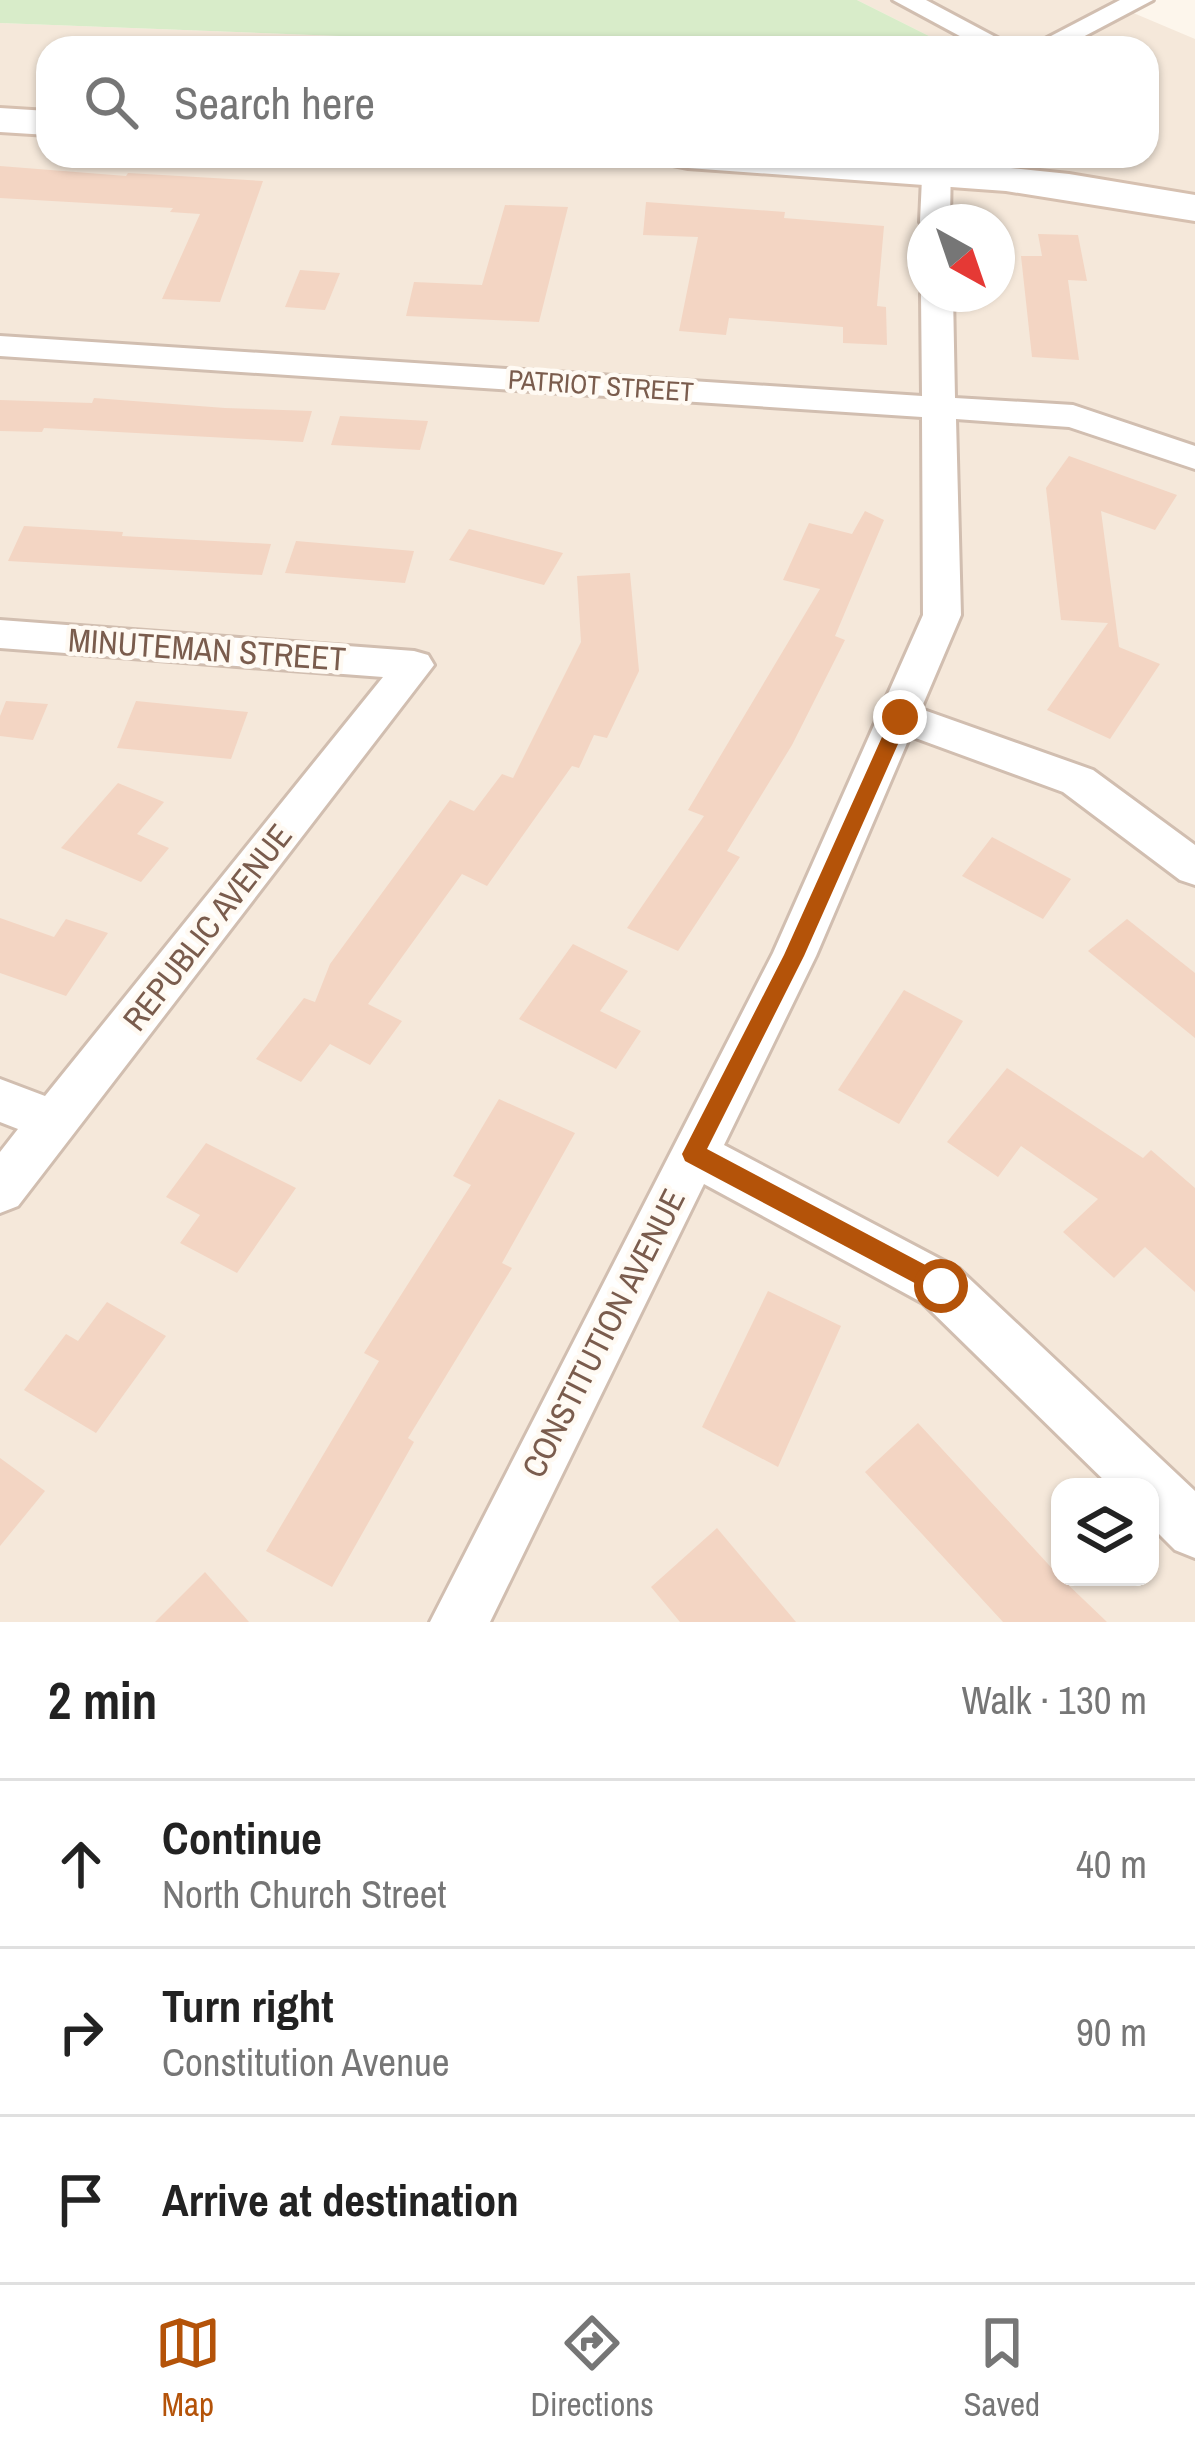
<!DOCTYPE html>
<meta charset="utf-8">
<style>
body{margin:0;font-family:"Archivo Narrow",sans-serif;background:#f6f6f6;color:#222}
.controls{position:absolute;right:36px;bottom:36px;display:grid;overflow:hidden;border-radius:24px;box-shadow:0 3px 9px #0004}
.controls button{width:108px;height:108px;display:grid;place-items:center;padding:0;border:0;border-bottom:3px solid #e0e0e0;background:#fff;color:#222;font:60px sans-serif}
.compass{position:absolute;left:907px;top:204px;width:108px;height:108px;border-radius:50%;background:#fff;box-shadow:0 3px 9px #0004;rotate:140deg}
.stop{position:absolute;width:36px;height:36px;margin:-27px;border:9px solid #b45309;border-radius:50%;background:#fff}
.stop.end{background:#b45309;border-color:#fff;box-shadow:0 3px 12px #0008}
.list{margin:0;padding:0;list-style:none}
h2{display:flex;justify-content:space-between;align-items:center;height:156px;margin:0;padding:0 48px;font-size:51px}
h2 small{font-size:39px;font-weight:400;color:#767676}
.list li{display:grid;grid-template-columns:78px 1fr auto;gap:36px;align-items:center;box-sizing:border-box;height:168px;padding:0 48px;border-top:3px solid #e0e0e0}
.list b{display:block;font-size:45px;white-space:nowrap}
.list p{margin:0;font-size:39px;white-space:nowrap;color:#767676}
.list em{font-size:39px;font-style:normal;color:#767676}
.icon{flex:none;width:66px;height:66px;fill:none;stroke:currentColor;stroke-width:2;stroke-linecap:round;stroke-linejoin:round}
.map{position:relative;flex:none;width:1195px;height:1622px;overflow:hidden}
.search{position:absolute;background:#fff;box-shadow:0 3px 9px #0004;left:36px;right:36px;top:36px;height:132px;display:flex;align-items:center;gap:30px;box-sizing:border-box;padding:0 42px;border-radius:36px;color:#767676;font-size:45px}
.sheet{height:660px;background:#fff}
nav{display:flex;justify-content:space-around;align-items:center;box-sizing:border-box;height:168px;border-top:3px solid #e0e0e0;background:#fff;font-size:33px;color:#767676}
nav a{display:grid;justify-items:center;gap:6px}
nav .on{color:#b45309}
.map>svg:first-child{display:block}
.residential{fill:#f5e8da;fill-rule:evenodd}
.green{fill:#d8ecc9}
.building{fill:#f3d5c3}
.lines{fill:none;stroke-linecap:round;stroke-linejoin:round}
.minor-casing{stroke:#d1beb0;stroke-width:6}
.secondary-casing{stroke:#d6c0b0;stroke-width:6}
.minor{fill:#fff;fill-rule:evenodd}
.secondary{fill:#fff;fill-rule:evenodd}
.route{fill:#b45309}
.labels{text-anchor:middle;dominant-baseline:central;stroke-width:9;stroke-linejoin:round;paint-order:stroke}
.far-street-label{font-size:27px;fill:#7a5c4d;stroke:#fffaf3}
.street-label{font-size:33px;fill:#7a5c4d;stroke:#fffaf3}
</style>
<div class="map">
<svg width="1195" height="1622" viewBox="0 0 1195 1622">
<rect width="100%" height="100%" fill="#fdf6ec"/>
<path class="residential" d="M857 0H1140L1124 9 1195 39V1622H0V23L658 48H48V156H1147V48H953ZM925 222H997V294H925ZM1060 1487H1150V1577H1060Z"/>
<polygon class="green" points="0,0 857,0 953,48 658,48 0,23"/>
<g class="building">
<polygon points="0,166 126,176 128,173 263,181 220,302 162,299 200,214 170,212 173,208 0,198"/>
<polygon points="646,202 785,212 784,218 884,226 877,306 886,307 887,345 843,343 843,327 729,318 726,335 679,331 698,237 643,235"/>
<polygon points="505,205 568,207 539,322 406,316 414,282 482,285"/>
<polygon points="1038,234 1078,235 1087,281 1068,280 1079,360 1032,357 1021,256 1042,256"/>
<polygon points="300,270 340,273 325,310 285,307"/>
<polygon points="94,398 225,408 312,411 303,442 44,428 42,432 0,431 0,400 92,403"/>
<polygon points="340,416 428,421 420,450 331,445"/>
<polygon points="1069,456 1177,495 1155,530 1101,511 1119,647 1160,664 1110,739 1047,710 1108,623 1061,620 1046,488"/>
<polygon points="865,511 884,520 835,636 845,640 792,745 727,851 740,857 678,951 627,928 704,816 688,810 820,589 783,580 809,523 852,534"/>
<polygon points="24,526 123,532 122,536 271,544 262,575 8,561"/>
<polygon points="469,529 563,553 544,585 449,560"/>
<polygon points="296,541 414,551 405,583 285,573"/>
<polygon points="630,573 639,671 607,738 594,735 579,768 572,766 487,886 462,874 368,1004 402,1021 370,1065 330,1044 301,1082 256,1059 304,998 315,1002 330,964 450,800 474,811 502,774 513,778 581,642 577,576"/>
<polygon points="6,701 48,704 33,740 0,736 0,716"/>
<polygon points="136,701 248,712 231,759 117,748"/>
<polygon points="118,783 164,802 137,834 169,848 141,882 61,848"/>
<polygon points="992,837 1071,879 1043,919 962,876"/>
<polygon points="0,918 54,937 66,919 108,933 66,996 0,973"/>
<polygon points="1127,919 1195,973 1195,1038 1088,951"/>
<polygon points="573,944 628,971 600,1011 641,1031 616,1069 519,1019"/>
<polygon points="904,990 963,1021 899,1124 838,1090"/>
<polygon points="1007,1068 1143,1158 1151,1150 1195,1188 1195,1292 1145,1247 1114,1278 1063,1232 1098,1199 1021,1146 998,1177 947,1142"/>
<polygon points="499,1099 575,1133 502,1263 512,1268 408,1438 414,1442 332,1587 266,1551 379,1361 364,1353 471,1185 453,1176"/>
<polygon points="206,1143 296,1188 237,1273 180,1243 200,1215 166,1197"/>
<polygon points="768,1291 841,1326 778,1467 702,1427"/>
<polygon points="107,1302 166,1336 96,1433 24,1390 66,1334 78,1341"/>
<polygon points="918,1423 1060,1577 1107,1622 1003,1622 865,1472"/>
<polygon points="0,1458 45,1491 0,1546"/>
<polygon points="717,1528 796,1622 680,1622 651,1587"/>
<polygon points="205,1572 249,1622 155,1622"/>
</g>
<g class="lines">
<defs>
<g id="minor">
<polygon points="893,0 926,0 1016,48 982,48"/>
<polygon points="1120,0 1153,0 1062,48 1028,48"/>
<polygon points="923,156 951,156 950,222 925,222 925,229 920,222"/>
<polygon points="925,288 925,294 953,294 955,398 1073,405 1195,446 1195,469 1069,427 956,419 961,615 921,709 1093,770 1195,845 1195,885 1180,880 1063,792 910,736 816,956 724,1145 959,1269 1195,1491 1195,1558 1175,1550 1150,1525 1150,1487 1111,1487 923,1303 704,1184 490,1622 430,1622 773,953 923,615 922,417 0,356 0,336 922,396 921,294"/>
<polygon points="0,620 414,651 428,655 434,665 18,1206 0,1213 0,1152 18,1129 0,1122 0,1079 45,1096 383,677 0,648"/>
</g>
<g id="secondary">
<polygon points="0,108 48,111 48,135 0,132"/>
<polygon points="667,156 895,156 1069,174 1195,195 1195,221 1006,191 688,168 673,165"/>
</g>
</defs>
<use href="#minor" class="minor-casing"/>
<use href="#secondary" class="secondary-casing"/>
<use href="#minor" class="minor"/>
<use href="#secondary" class="secondary"/>
</g>
<polygon class="route" points="900,710 910,717 804,956 707,1149 950,1278 953,1286 941,1297 685,1161 682,1154 784,955 891,717"/>
<g class="labels">
<g class="far-street-label">
<text transform="translate(601 385) rotate(4)">PATRIOT STREET</text>
</g>
<g class="street-label">
<text transform="translate(207 649) rotate(4)">MINUTEMAN STREET</text>
<text transform="translate(207 927) rotate(-52)">REPUBLIC AVENUE</text>
<text transform="translate(603 1333) rotate(-63)">CONSTITUTION AVENUE</text>
</g>
</g>
</svg>
<div class="controls">
<button><svg class="icon" aria-label="layers" viewBox="0 0 24 24"><path d="M12 4l9 5-9 5-9-5zM3 14l9 5 9-5"/></svg></button>
</div>
<svg class="compass" viewBox="-18 -18 36 36"><path d="M0-13l5 13h-10z" fill="#e53935"/><path d="M0 13l5-13h-10z" fill="#767676"/></svg>
<div class="stop" style="left:941px;top:1286px"></div>
<div class="stop end" style="left:900px;top:717px"></div>
<div class="search"><svg class="icon" aria-label="search" viewBox="0 0 24 24"><circle cx="10" cy="10" r="6"/><path d="M15 15l6 6"/></svg>Search here</div>
</div>
<section class="sheet">
<h2>2 min<small>Walk · 130 m</small></h2>
<ul class="list">
<li><svg class="icon" aria-label="ahead" viewBox="0 0 24 24"><path d="M12 20V5M6 11l6-6 6 6"/></svg><div><b>Continue</b><p>North Church Street</p></div><em>40 m</em></li>
<li><svg class="icon" aria-label="right" viewBox="0 0 24 24"><path d="M7 20v-9h11M14 6l5 5-5 5"/></svg><div><b>Turn right</b><p>Constitution Avenue</p></div><em>90 m</em></li>
<li><svg class="icon" aria-label="arrive" viewBox="0 0 24 24"><path d="M6 21V4h12l-3 4 3 4H6"/></svg><div><b>Arrive at destination</b></div></li>
</ul>
</section>
<nav>
<a class="on"><svg class="icon" aria-label="map" viewBox="0 0 24 24"><path d="M3 6l6-2 6 2 6-2v14l-6 2-6-2-6 2zM9 4v14M15 6v14"/></svg>Map</a>
<a><svg class="icon" aria-label="directions" viewBox="0 0 24 24"><path d="M12 3l9 9-9 9-9-9zM9 14v-3h6M13 9l2 2-2 2"/></svg>Directions</a>
<a><svg class="icon" aria-label="saved" viewBox="0 0 24 24"><path d="M7 4h10v16l-5-4-5 4z"/></svg>Saved</a>
</nav>
